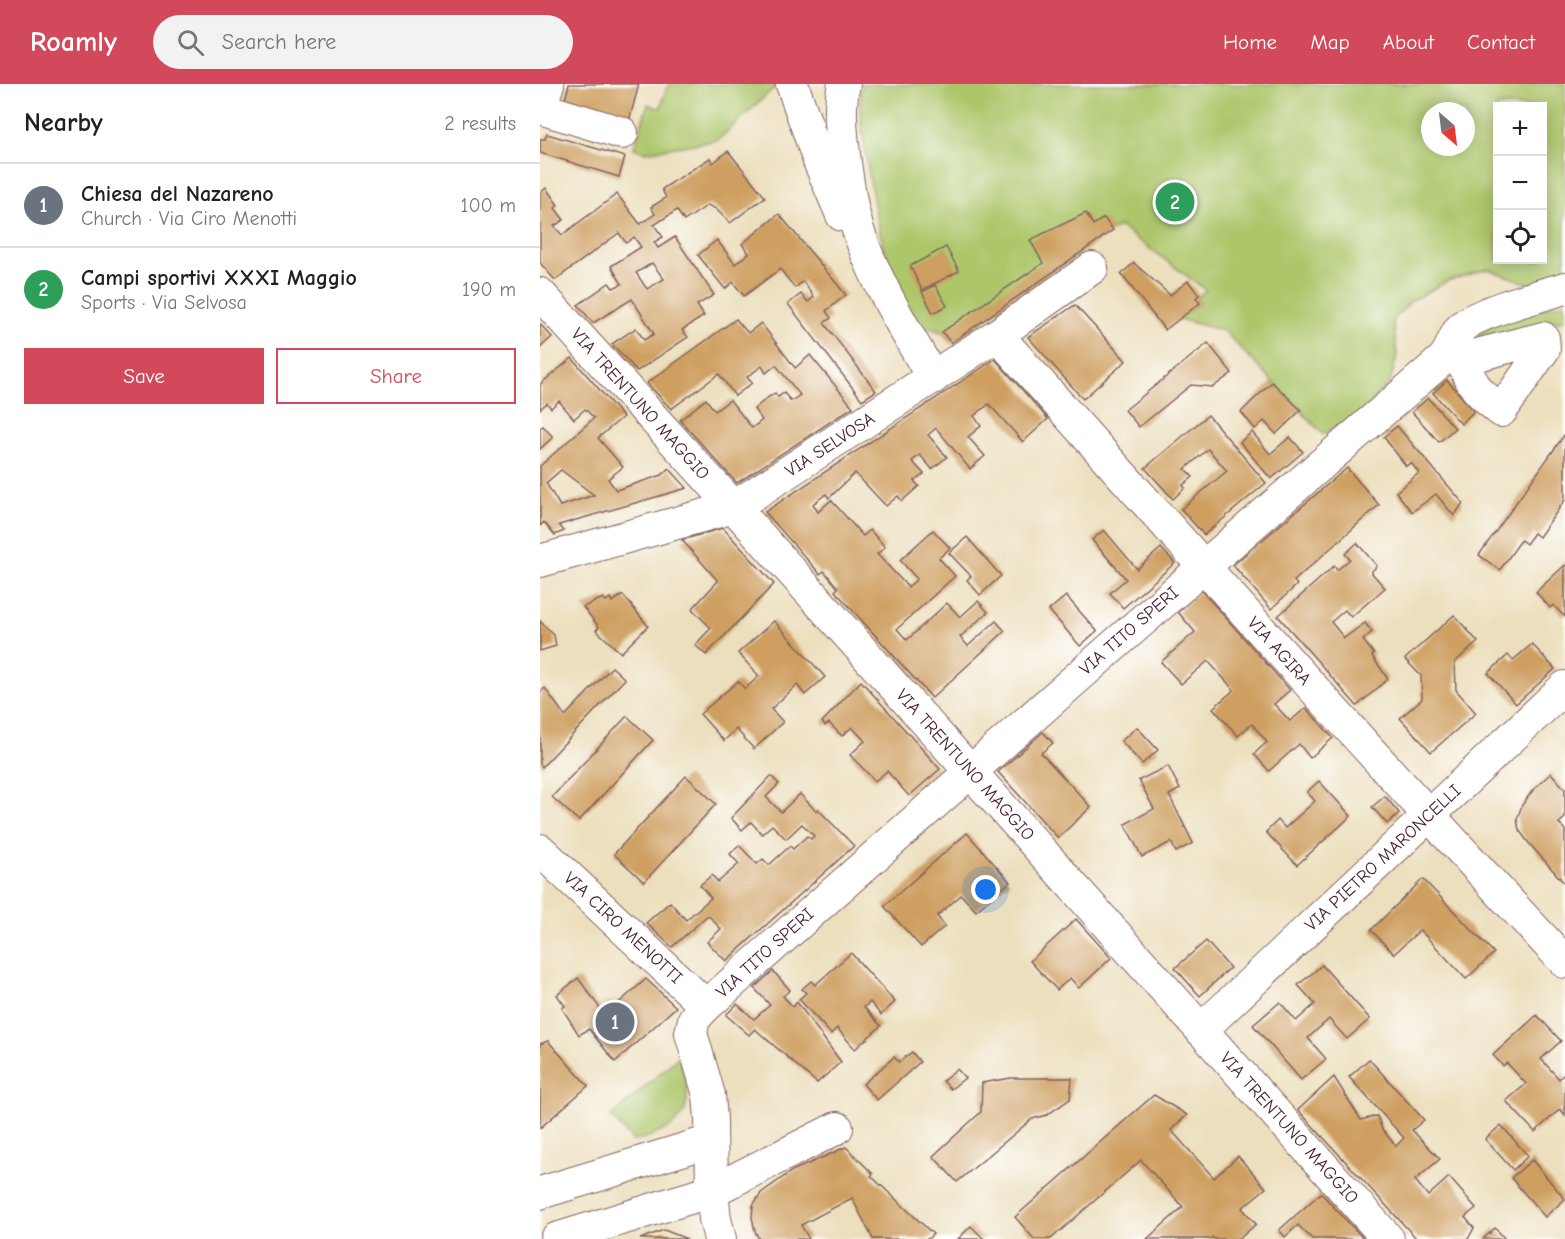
<!DOCTYPE html>
<meta charset="utf-8">
<style>
body{margin:0;font-family:"Comic Neue",sans-serif;background:#f2f2f2;color:#202124}
.controls{position:absolute;right:18px;top:18px;display:grid;overflow:hidden;border-radius:0px;box-shadow:0 3px 15px #0003}
.controls button{width:54px;height:54px;display:grid;place-items:center;padding:0;border:0;border-bottom:2px solid #e0e0e0;background:#fff;color:#202124;font:30px sans-serif}
.compass{position:absolute;left:881px;top:18px;width:54px;height:54px;border-radius:50%;background:#fff;box-shadow:0 3px 15px #0003;rotate:152deg}
.you{position:absolute;left:446px;top:806px;width:21px;height:21px;margin:-15px;border:4px solid #fff;border-radius:50%;background:#1a73e8;box-shadow:0 0 0 9px #1a73e833}
.badge{display:grid;place-items:center;width:39px;height:39px;border-radius:50%;background:#d1495b;color:#fff;font-size:20px;font-weight:700}
.pin{position:absolute;translate:-50% -50%;border:3px solid #fff;box-shadow:0 2px 6px #0006}
.list{margin:0;padding:0;list-style:none}
h2{display:flex;justify-content:space-between;align-items:center;height:78px;margin:0;padding:0 24px;font-size:26px}
h2 small{font-size:20px;font-weight:400;color:#757577}
.list li{display:grid;grid-template-columns:39px 1fr auto;gap:18px;align-items:center;box-sizing:border-box;height:84px;padding:0 24px;border-top:2px solid #e0e0e0}
.list b{display:block;font-size:22px;white-space:nowrap}
.list p{margin:0;font-size:20px;white-space:nowrap;color:#757577}
.list em{font-size:20px;font-style:normal;color:#757577}
.actions{display:flex;gap:12px;padding:18px 24px}
.actions a{flex:1;padding:14px 0;border:2px solid #d1495b;border-radius:0px;text-align:center;font-size:21px;color:#d1495b}
.actions .main{background:#d1495b;color:#fff}
.icon{flex:none;width:33px;height:33px;fill:none;stroke:currentColor;stroke-width:2;stroke-linecap:round;stroke-linejoin:round}
.map{position:relative;flex:none;width:1025px;height:1155px;overflow:hidden}
header{display:flex;align-items:center;gap:36px;box-sizing:border-box;height:84px;padding:0 30px;background:#d1495b;color:#fff}
header strong{font-size:28px}
nav{display:flex;gap:33px;margin-inline-start:auto;font-size:21px}
.search{width:420px;height:54px;background:#f2f2f2;display:flex;align-items:center;gap:15px;box-sizing:border-box;padding:0 21px;border-radius:33px;color:#757577;font-size:22px}
main{display:flex}
aside{flex:1;background:#fff}
.map>svg:first-child{display:block}
.green{fill:#adc66b;stroke:#7c724b;stroke-width:1.5;fill-rule:evenodd}
.building{fill:#ce9f61;fill-rule:evenodd}
.lines{fill:none;stroke-linecap:round;stroke-linejoin:round}
.minor-casing{stroke:#83625e;stroke-width:34}
.minor{stroke:#fff;stroke-width:32}
.labels{text-anchor:middle;dominant-baseline:central;stroke-width:4.5;stroke-linejoin:round;paint-order:stroke}
.street-label{font-size:18px;fill:#4a1f2b;stroke:#fff}
</style>
<header>
<strong>Roamly</strong>
<div class="search"><svg class="icon" aria-label="search" viewBox="0 0 24 24"><circle cx="10" cy="10" r="6"/><path d="M15 15l6 6"/></svg>Search here</div>
<nav><a>Home</a><a>Map</a><a>About</a><a>Contact</a></nav>
</header>
<main>
<aside>
<h2>Nearby<small>2 results</small></h2>
<ul class="list">
<li><span class="badge" style="background:#6b7280">1</span><div><b>Chiesa del Nazareno</b><p>Church · Via Ciro Menotti</p></div><em>100 m</em></li>
<li><span class="badge" style="background:#2e9e5b">2</span><div><b>Campi sportivi XXXI Maggio</b><p>Sports · Via Selvosa</p></div><em>190 m</em></li>
</ul>
<div class="actions"><a class="main">Save</a><a>Share</a></div>
</aside>
<div class="map">
<svg width="1025" height="1155" viewBox="0 0 1025 1155">
<rect width="100%" height="100%" fill="#fff"/>
<filter id="ink" filterUnits="userSpaceOnUse"><feTurbulence type="fractalNoise" baseFrequency=".0167" numOctaves="2"/><feDisplacementMap in="SourceGraphic" scale="12" xChannelSelector="R" yChannelSelector="G"/><feConvolveMatrix kernelMatrix="1 2 1 2 8 2 1 2 1" color-interpolation-filters="sRGB"/></filter>
<filter id="wash" filterUnits="userSpaceOnUse"><feTurbulence type="fractalNoise" baseFrequency=".008" numOctaves="4" result="noise"/><feDisplacementMap in="SourceGraphic" scale="24" xChannelSelector="R" yChannelSelector="G"/><feGaussianBlur stdDeviation="1.35" result="paint"/><feColorMatrix in="noise" values="0 0 0 0 0 0 0 0 0 0 0 0 0 0 0 0 0 1.4 0 .05"/><feComposite in="paint" operator="in"/></filter>
<g filter="url(#wash)">
<rect width="100%" height="100%" fill="#ecdfbd"/>
<g class="green">
<polygon points="128,0 235,0 235,3 178,56 105,68 94,64 108,20 120,25"/>
<path d="M322 0H1025V197L997 203 948 185 907 197 870 218 853 236 857 271 850 299 816 333 783 350 684 247 638 235 660 219 656 214 666 206 579 142 411 259 402 248 389 244 380 252C373 239 364 225 359 211 342 168 334 123 327 78 323 52 317 26 322 0ZM957 22H1002V176H957ZM890 27H926V63H890Z"/>
<polygon points="1025,218 1025,236 928,255 937,245"/>
<path d="M138 973C158 1023 147 1045 93 1057L71 1033Z"/>
</g>
<g id="blocks">
<g class="building">
<polygon points="29,0 99,0 89,37 24,19"/>
<polygon points="7,50 85,73 79,93 0,69 0,55 5,55"/>
<path d="M188 67 225 113 190 139 176 125 168 121 144 137 137 126 114 141 123 153 114 158 118 164 135 153 174 211 157 221 164 232 142 246 148 253 97 287 72 260 96 244 104 256 114 250 92 215 53 239 38 221 69 199 73 204 82 200 71 182 101 163 94 153 86 159 79 149 15 196 0 179V109L6 104 18 121 15 124 24 136 14 142 22 151 77 110 100 140 115 130 111 123 126 114 122 105 170 74 173 79ZM112 179 124 195 107 205 96 189Z"/>
<polygon points="546,129 553,141 564,134 573,146 411,259 402,248 503,179 490,156"/>
<polygon points="239,130 306,211 286,227 291,234 284,239 336,307 322,316 248,220 261,210 268,218 274,213 263,197 255,204 240,185 204,212 193,198 185,205 158,171 177,156 195,180 209,169 202,160"/>
<polygon points="406,163 419,187 382,206 370,182"/>
<polygon points="594,179 630,211 648,197 659,211 656,214 660,219 625,246 581,190"/>
<polygon points="395,201 407,222 393,229 382,208"/>
<polygon points="535,221 586,277 543,315 488,253"/>
<polygon points="196,235 208,249 221,239 255,284 270,271 313,323 197,399 140,336 166,315 175,327 190,316 212,344 222,336 214,325 227,314 235,309 238,313 244,309 251,317 260,311 236,281 226,289 222,282 207,293 212,299 195,312 179,290 131,325 107,299"/>
<polygon points="0,240 12,253 0,264"/>
<polygon points="668,259 692,289 673,303 651,301 599,343 585,326"/>
<path d="M32 274 83 333 58 354 83 383 68 395 76 406 122 391 129 384 147 404 19 441 24 447 15 451 4 438 0 442V382L54 334 45 325 34 335 19 317 11 324 7 319 0 325V300ZM21 386 54 411 20 422 6 399Z"/>
<polygon points="455,275 508,335 483,358 449,320 434,332 441,342 428,353 445,372 430,385 396,344 388,351 407,373 392,385 380,371 372,377 384,390 374,397 379,402 362,417 358,412 346,422 315,389 289,414 286,410 273,420 278,428 291,416 323,452 330,446 345,463 337,470 368,503 377,495 360,476 393,446 410,464 399,474 415,492 357,545 367,556 407,519 420,533 438,517 448,528 420,553 428,562 456,537 465,547 392,614 295,507 298,504 284,487 280,490 225,428"/>
<polygon points="907,296 934,327 921,340 893,309"/>
<polygon points="732,298 761,326 736,350 724,337 715,345 701,328"/>
<polygon points="888,314 915,344 899,358 872,328"/>
<polygon points="668,331 726,399 664,451 641,425 687,387 668,365 645,385 653,393 643,401 645,404 633,415 605,384"/>
<polygon points="3,342 13,353 0,365 0,344"/>
<polygon points="857,342 923,419 914,432 896,410 872,428 856,408 879,389 871,379 866,382 844,353"/>
<polygon points="712,348 730,370 750,353 763,368 731,395 700,358"/>
<polygon points="1025,350 1025,416 999,453 994,449 986,460 981,456 960,486 939,471"/>
<polygon points="807,384 839,421 754,497 757,501 731,525 693,481"/>
<polygon points="183,444 234,500 166,571 155,561 171,544 152,525 178,497 142,456"/>
<polygon points="564,446 597,485 621,464 635,479 583,524 570,509 586,495 552,456"/>
<polygon points="427,453 461,492 440,511 427,496 431,492 409,469"/>
<polygon points="817,459 837,482 831,488 845,504 811,533 805,526 791,538 804,554 825,539 832,548 823,556 834,570 832,572 848,595 817,622 738,532 794,482 797,486 810,475 805,470"/>
<polygon points="1025,481 1025,533 1013,521 1010,524 996,508"/>
<polygon points="661,506 750,606 734,620 750,637 766,624 793,654 770,674 759,660 729,687 714,670 727,658 712,640 698,652 673,624 694,606 668,577 641,600 621,578 655,548 638,528"/>
<polygon points="83,511 108,542 81,569 56,546 59,543 43,523 63,514 66,517 70,514 72,518"/>
<polygon points="526,512 557,547 540,562 509,526"/>
<polygon points="914,531 938,558 915,578 916,606 936,629 891,668 860,634 882,615 881,592 865,575"/>
<polygon points="0,537 14,551 16,562 0,567"/>
<polygon points="234,537 285,593 265,611 257,601 231,625 243,638 214,665 196,645 184,657 160,630 198,597 205,605 219,592 198,569"/>
<polygon points="992,560 1015,585 976,620 948,589 968,571 973,576"/>
<polygon points="72,583 85,595 2,683 0,680 0,608 5,604 25,632"/>
<polygon points="321,597 400,685 369,712 347,687 335,697 310,671 325,657 312,643 302,652 289,639 285,642 282,638"/>
<polygon points="87,632 113,656 39,737 12,713"/>
<polygon points="597,643 618,666 602,680 581,657"/>
<polygon points="503,648 513,659 501,669 551,723 518,754 458,688"/>
<polygon points="628,682 640,705 629,711 653,759 636,768 631,758 602,773 585,740 614,725 599,696"/>
<polygon points="1011,689 1025,705 1025,734 1019,739 1025,746 1025,800 988,758 979,746 977,735 982,721 993,706"/>
<polygon points="146,692 176,720 104,798 74,770"/>
<polygon points="231,692 239,700 226,713 241,728 260,710 276,727 278,725 314,762 186,877 167,858 181,845 168,831 132,863 106,839 130,818 146,836 171,814 160,801 172,791 178,798 199,780 190,770 199,761 217,780 223,775 229,781 250,762 253,765 267,752 271,755 274,752 262,740 246,755 232,741 222,750 211,738 202,746 191,734"/>
<polygon points="779,697 811,732 757,781 726,748 738,736 745,744 775,717 767,708"/>
<polygon points="845,712 859,729 847,740 832,723"/>
<polygon points="427,749 470,798 436,827 421,811 397,832 405,842 381,863 344,822"/>
<polygon points="883,795 954,869 926,895 880,846 854,870 831,846"/>
<polygon points="536,835 571,874 539,904 530,894 517,906 490,877"/>
<polygon points="666,857 690,884 660,912 635,884"/>
<polygon points="311,869 355,918 341,931 330,918 324,923 341,942 315,965 297,944 291,950 259,915 266,909 262,905 271,897 275,901"/>
<polygon points="782,881 830,935 807,955 789,935 768,954 786,975 761,996 713,941 740,918 756,937 775,920 758,901"/>
<polygon points="233,887 250,906 243,912 253,923 257,918 301,978 277,999 215,945 209,951 186,931 197,920 214,935 230,921 214,904"/>
<polygon points="38,894 65,931 106,895 136,923 75,978 49,945 39,951 22,924 25,922 17,911"/>
<polygon points="997,931 1021,957 1001,975 1019,995 1025,989 1025,1031 1020,1025 995,1048 966,1017 986,1000 967,979 963,982 953,971"/>
<polygon points="8,957 48,1002 0,1044 0,960"/>
<polygon points="372,968 380,978 337,1016 323,1000 354,973 359,978"/>
<polygon points="829,975 884,1036 872,1046 900,1075 875,1096 888,1112 909,1093 936,1124 925,1133 934,1144 928,1155 877,1155 758,1026 794,993 821,1036 837,1032 842,1045 856,1062 864,1054 809,993"/>
<polygon points="417,985 425,994 411,1005 403,997"/>
<polygon points="471,994 532,994 530,1015 507,1031 492,1035 417,1098 393,1072 441,1028 442,999"/>
<polygon points="614,1011 647,1031 631,1046 674,1094 698,1072 726,1104 702,1124 716,1140 699,1155 674,1155 672,1153 670,1155 607,1155 643,1123 601,1076 511,1155 494,1155 475,1133"/>
<polygon points="961,1041 988,1072 973,1086 945,1055"/>
<polygon points="306,1063 333,1090 331,1092 393,1150 388,1155 333,1155 312,1114 261,1141 269,1155 219,1155 215,1147 212,1133 213,1121 221,1109 252,1087"/>
<polygon points="992,1076 1025,1115 1005,1133 971,1094"/>
<polygon points="781,1109 803,1133 824,1155 772,1155 758,1141 745,1153 739,1146"/>
<polygon points="431,1142 444,1155 418,1155"/>
<polygon points="955,1144 965,1155 943,1155"/>
<polygon points="124,1146 147,1155 100,1155"/>
</g>
</g>
</g>
<g filter="url(#ink)">
<use href="#blocks" fill-opacity="0" stroke="#83625e" stroke-width="1.5"/>
<g class="lines">
<defs>
<g id="minor">
<polyline points="8,0 0,24 82,49"/>
<polyline points="252,0 279,77 302,131"/>
<path d="M304 0C298 26 302 52 305 78 308 101 311 124 318 146 336 199 365 246 393 294"/>
<polyline points="0,210 194,423 848,1155"/>
<path d="M457 251C645 462 832 672 1025 878"/>
<path d="M909 269 922 275C932 303 938 308 961 327L1004 265 1003 254 922 275"/>
<polyline points="0,477 194,423 457,251 552,184"/>
<polyline points="0,766 166,922"/>
<polyline points="661,946 1025,603"/>
<polyline points="0,1109 171,1057"/>
<polyline points="16,1155 172,1107 297,1044"/>
<path d="M180 1155 175 1135 172 1107 171 1035 169 1011 151 949 154 935 166 922C410 705 655 489 902 276 912 267 913 252 921 244 935 229 1002 211 1025 204"/>
</g>
</defs>
<use href="#minor" class="minor-casing"/>
<use href="#minor" class="minor"/>
</g>
</g>
<g class="labels">
<g class="street-label">
<text transform="translate(100 320) rotate(48)">VIA TRENTUNO MAGGIO</text>
<text transform="translate(290 361) rotate(-33)">VIA SELVOSA</text>
<text transform="translate(589 547) rotate(-41)">VIA TITO SPERI</text>
<text transform="translate(739 567) rotate(48)">VIA AGIRA</text>
<text transform="translate(425 681) rotate(48)">VIA TRENTUNO MAGGIO</text>
<text transform="translate(843 774) rotate(-43)">VIA PIETRO MARONCELLI</text>
<text transform="translate(83 844) rotate(43)">VIA CIRO MENOTTI</text>
<text transform="translate(225 869) rotate(-42)">VIA TITO SPERI</text>
<text transform="translate(749 1044) rotate(48)">VIA TRENTUNO MAGGIO</text>
</g>
</g>
</svg>
<div class="controls">
<button>+</button>
<button>−</button>
<button><svg class="icon" aria-label="locate" viewBox="0 0 24 24"><circle cx="12" cy="12" r="6"/><path d="M12 2v4M12 18v4M2 12h4M18 12h4"/></svg></button>
</div>
<svg class="compass" viewBox="-18 -18 36 36"><path d="M0-13l5 13h-10z" fill="#e53935"/><path d="M0 13l5-13h-10z" fill="#757577"/></svg>
<div class="you"></div>
<div class="pin badge" style="left:75px;top:938px;background:#6b7280">1</div>
<div class="pin badge" style="left:635px;top:118px;background:#2e9e5b">2</div>
</div>
</main>
